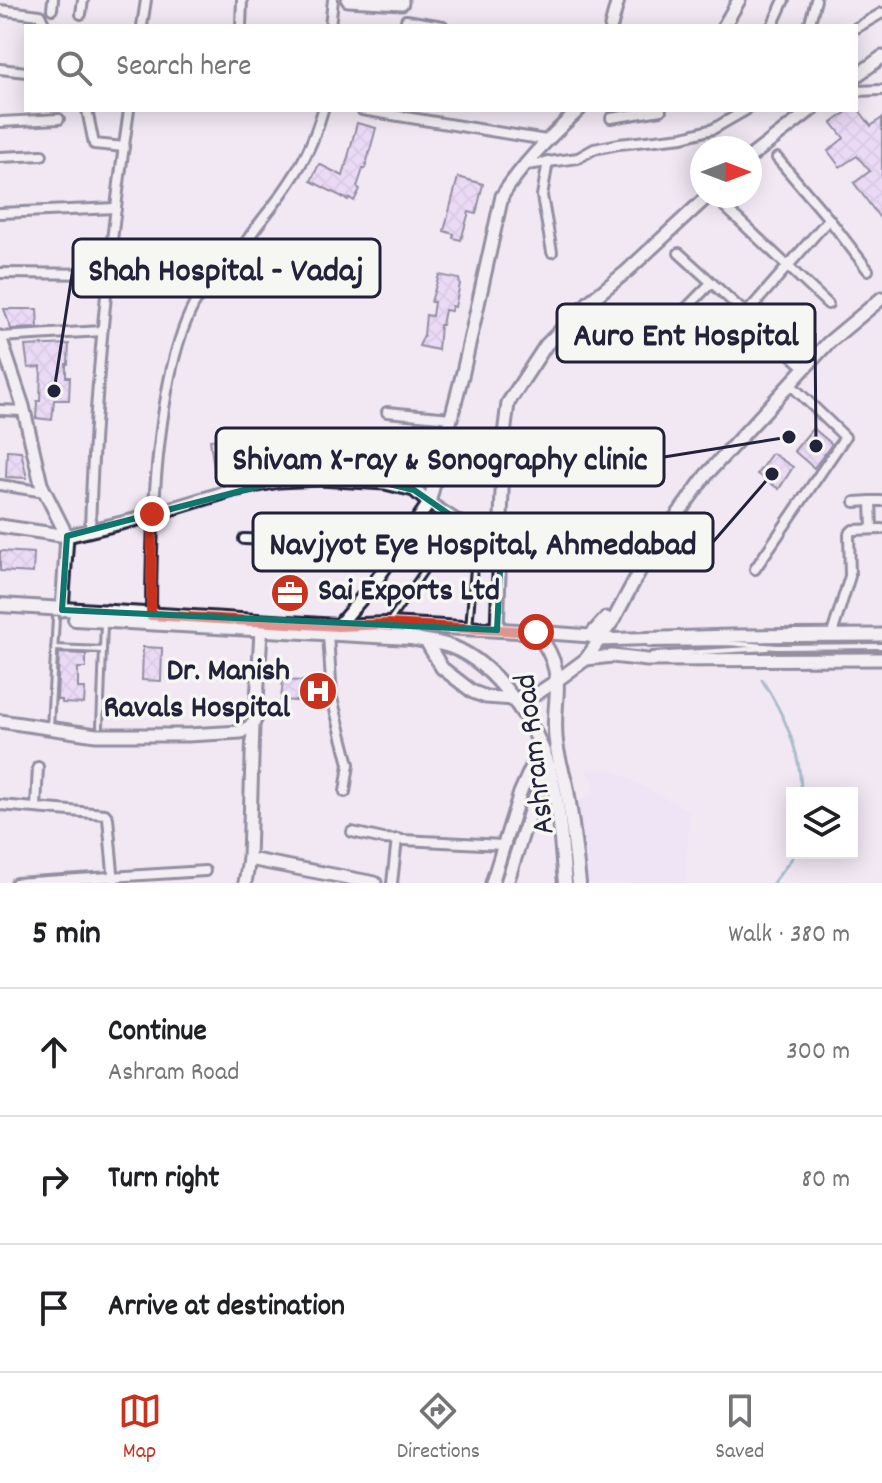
<!DOCTYPE html>
<meta charset="utf-8">
<style>
body{margin:0;font-family:Dekko,sans-serif;background:#f2f2f2;color:#202124}
.controls{position:absolute;right:24px;bottom:24px;display:grid;overflow:hidden;border-radius:0px;box-shadow:0 4px 20px #0003}
.controls button{width:72px;height:72px;display:grid;place-items:center;padding:0;border:0;border-bottom:2px solid #e0e0e0;background:#fff;color:#202124;font:40px sans-serif}
.compass{position:absolute;left:690px;top:136px;width:72px;height:72px;border-radius:50%;background:#fff;box-shadow:0 4px 20px #0003;rotate:90deg}
.stop{position:absolute;width:24px;height:24px;margin:-18px;border:6px solid #c8321e;border-radius:50%;background:#fff}
.stop.end{background:#c8321e;border-color:#fff;box-shadow:0 2px 8px #0008}
.list{margin:0;padding:0;list-style:none}
h2{display:flex;justify-content:space-between;align-items:center;height:104px;margin:0;padding:0 32px;font-size:34px}
h2 small{font-size:26px;font-weight:400;color:#757577}
.list li{display:grid;grid-template-columns:52px 1fr auto;gap:24px;align-items:center;box-sizing:border-box;height:128px;padding:0 32px;border-top:2px solid #e0e0e0}
.list b{display:block;font-size:30px;white-space:nowrap}
.list p{margin:0;font-size:26px;white-space:nowrap;color:#757577}
.list em{font-size:26px;font-style:normal;color:#757577}
.icon{flex:none;width:44px;height:44px;fill:none;stroke:currentColor;stroke-width:2;stroke-linecap:round;stroke-linejoin:round}
.map{position:relative;flex:none;width:882px;height:883px;overflow:hidden}
.search{position:absolute;background:#fff;box-shadow:0 4px 20px #0003;left:24px;right:24px;top:24px;height:88px;display:flex;align-items:center;gap:20px;box-sizing:border-box;padding:0 28px;border-radius:0px;color:#757577;font-size:30px}
.sheet{height:488px;background:#fff}
nav{display:flex;justify-content:space-around;align-items:center;box-sizing:border-box;height:112px;border-top:2px solid #e0e0e0;background:#fff;font-size:22px;color:#757577}
nav a{display:grid;justify-items:center;gap:4px}
nav .on{color:#c8321e}
.map>svg:first-child{display:block}
.built{fill:#eddff6}
.lines{fill:none;stroke-linecap:round;stroke-linejoin:round}
.stream{stroke:#59899a;stroke-width:3}
.building{fill:url(#building-cross-hatch);stroke:#22223b;stroke-width:2}
.lane-casing{stroke:#22223b;stroke-width:10}
.street-casing{stroke:#22223b;stroke-width:14}
.secondary-casing{stroke:#22223b;stroke-width:17}
.primary-casing{stroke:#22223b;stroke-width:18}
.lane{stroke:#f6f6f2;stroke-width:4}
.street{stroke:#f6f6f2;stroke-width:8}
.secondary{stroke:#f6f6f2;stroke-width:11}
.primary{stroke:#f6f6f2;stroke-width:12}
.route{stroke:#c8321e;stroke-width:10}
.marked{fill:none;stroke:#0f766e;stroke-width:6;stroke-linejoin:round}
.labels{text-anchor:middle;dominant-baseline:central;stroke-width:7;stroke-linejoin:round;paint-order:stroke}
.poi-label{font-size:32px;font-weight:bold;fill:#22223b;stroke:#f6f6f2;text-anchor:start}
.street-label{font-size:32px;fill:#22223b;stroke:#f6f6f2}
.leader{fill:none;stroke:#22223b;stroke-width:3}
.callout-dot{fill:#22223b;stroke:#f6f6f2;stroke-width:3}
.callout{fill:#f6f6f2;stroke:#22223b;stroke-width:3}
.callout-label{font-size:34px;text-anchor:middle;font-weight:bold;fill:#22223b}
</style>
<div class="map">
<svg width="882" height="883" viewBox="0 0 882 883">
<defs>
<pattern id="building-cross-hatch" width="8" height="8" patternUnits="userSpaceOnUse" patternTransform="scale(2)"><rect width="8" height="8" fill="#e4c9f9"/><path d="M0 0l8 8M0 8l8-8" fill="none" stroke="#c3acd6"/></pattern>
</defs>
<rect width="100%" height="100%" fill="#f1e8f4"/>
<filter id="ink" filterUnits="userSpaceOnUse"><feTurbulence type="fractalNoise" baseFrequency=".0125" numOctaves="2"/><feDisplacementMap in="SourceGraphic" scale="16" xChannelSelector="R" yChannelSelector="G"/><feConvolveMatrix kernelMatrix="1 2 1 2 8 2 1 2 1" color-interpolation-filters="sRGB"/></filter>
<g filter="url(#ink)">
<polygon class="built" points="587,770 614,771 689,811 686,883 585,883 577,804 595,792 593,777 588,777"/>
<g class="lines">
<g class="stream">
<path d="M762 680C784 714 801 751 801 793"/>
<polyline points="773,883 796,853"/>
</g>
</g>
<g class="building">
<polygon points="849,110 859,110 871,126 882,118 882,221 854,183 870,171 857,156 840,167 828,151 844,138 832,123"/>
<polygon points="357,123 376,128 365,169 363,169 357,187 360,189 354,201 350,198 348,200 311,181 319,164 343,176"/>
<polygon points="458,177 483,184 476,214 469,212 461,240 453,238 454,234 444,231"/>
<polygon points="439,275 459,279 460,284 455,307 452,306 451,311 445,310 442,325 440,325 438,350 419,346 424,335 426,315 432,316 434,302 431,302"/>
<polygon points="4,309 37,309 38,328 11,329"/>
<polygon points="69,344 68,364 66,364 66,377 70,377 69,400 54,400 52,420 36,418 37,401 40,401 41,367 28,368 25,346"/>
<polygon points="813,428 832,444 814,468 794,451"/>
<polygon points="255,434 260,472 215,476 210,440"/>
<polygon points="7,450 21,451 27,478 6,477"/>
<polygon points="772,453 793,467 779,489 757,474"/>
<polygon points="0,551 34,553 33,573 0,571"/>
<polygon points="143,647 162,648 161,681 142,680"/>
<polygon points="59,653 86,654 86,668 78,668 78,688 85,688 84,704 62,703 62,700 57,700"/>
<polygon points="283,680 324,682 326,703 281,700"/>
</g>
<g class="lines">
<defs>
<g id="lane">
<polyline points="389,622 439,549 474,568 469,628"/>
<polyline points="649,644 728,643 777,647 882,646"/>
<polyline points="54,648 103,650"/>
<polyline points="652,655 767,648"/>
<polyline points="100,726 104,624"/>
<polyline points="50,728 56,618"/>
</g>
<g id="street">
<polyline points="52,9 53,0"/>
<polyline points="0,10 40,15 45,26"/>
<polyline points="81,14 83,0"/>
<polyline points="406,20 443,26"/>
<polyline points="142,26 146,0"/>
<polyline points="241,26 242,0"/>
<polyline points="330,26 333,0"/>
<polyline points="772,26 784,0"/>
<polyline points="809,26 816,0"/>
<polyline points="856,28 882,13"/>
<polyline points="0,69 26,72"/>
<polyline points="856,91 882,90"/>
<polyline points="87,110 94,144 124,147"/>
<polyline points="362,110 546,140"/>
<polyline points="611,118 661,110"/>
<polyline points="0,122 59,119"/>
<polyline points="0,157 42,155"/>
<polyline points="548,161 542,196 552,252"/>
<polyline points="526,165 578,158 594,149 619,144 683,137 713,129 746,110"/>
<polyline points="725,207 828,304"/>
<polyline points="0,213 116,208"/>
<polyline points="829,219 868,270"/>
<polyline points="679,253 800,363"/>
<polyline points="0,273 108,274"/>
<polyline points="745,315 829,219 777,158"/>
<polyline points="673,322 711,283"/>
<polyline points="0,337 102,331"/>
<polyline points="0,410 24,411"/>
<polyline points="387,412 451,418"/>
<polyline points="0,485 45,492"/>
<polyline points="855,502 871,501"/>
<polyline points="872,529 871,501 882,501"/>
<path d="M90 530C94 389 109 249 129 110"/>
<polyline points="244,539 322,542 405,539"/>
<polyline points="755,569 845,437 790,384"/>
<path d="M151 615C151 540 154 325 216 277 220 274 227 272 232 269 243 240 263 220 281 195 302 166 313 144 323 110"/>
<polyline points="328,634 332,698 349,764 345,792"/>
<polyline points="832,634 850,576 849,534 853,530 882,529"/>
<polyline points="0,805 105,814 108,818 114,883"/>
<polyline points="36,807 38,767"/>
<polyline points="352,832 383,839 503,845"/>
<polyline points="16,883 205,871"/>
<polyline points="392,883 397,839"/>
</g>
<g id="secondary">
<polyline points="348,0 402,3 402,0"/>
<polyline points="611,26 618,0"/>
<polyline points="724,26 739,0"/>
<polyline points="856,76 882,57"/>
<polyline points="750,157 811,110"/>
<polyline points="0,337 23,406 41,484 67,536 62,610"/>
<polyline points="0,526 67,536 134,520 233,490 279,481 319,479 385,483 414,490 429,503 501,550"/>
<path d="M338 626 373 585 429 503 463 372 502 196C523 163 550 136 579 110"/>
<polyline points="497,630 504,435 508,403 546,345 590,301 626,272 708,196"/>
<polyline points="536,632 590,636 597,640 731,636 882,635"/>
<polyline points="590,636 606,618"/>
<polyline points="426,641 442,668 473,692 486,697 514,699 538,693 559,679 586,659 614,619 646,559 706,475 828,343 882,298"/>
<polyline points="586,659 612,656 647,660 882,659"/>
<polyline points="0,721 96,735 188,735 241,732 253,724 256,718 261,631"/>
<polyline points="249,859 375,883"/>
<polyline points="245,883 249,859 253,724"/>
<polyline points="492,883 520,793 541,746"/>
<polyline points="507,883 534,799 550,767"/>
</g>
<g id="primary">
<path d="M0 605 338 626 388 624 536 632C573 679 548 699 557 749 559 761 563 773 566 785 572 817 575 850 579 883"/>
<path d="M75 619 410 638C424 641 440 642 452 647 496 664 536 724 549 768 560 804 561 845 565 883"/>
</g>
</defs>
<use href="#lane" class="lane-casing"/>
<use href="#street" class="street-casing"/>
<use href="#secondary" class="secondary-casing"/>
<use href="#primary" class="primary-casing"/>
<use href="#lane" class="lane"/>
<use href="#street" class="street"/>
<use href="#secondary" class="secondary"/>
<use href="#primary" class="primary"/>
</g>
</g>
<g class="lines" filter="url(#ink)">
<polyline class="route" points="152,514 151,615 338,626 388,624 536,632"/>
</g>
<path d="M0 0H882V883H0ZM279 481 385 483 414 490 501 550 497 630 62 610 67 536Z" fill="#f1e8f4" fill-opacity=".55" fill-rule="evenodd"/>
<path class="marked" d="M279 481 385 483 414 490 501 550 497 630 62 610 67 536Z"/>
<defs>
<symbol id="office-disc" viewBox="-11 -11 22 22"><circle r="9.5" fill="#c8321e" stroke="#f6f6f2"/><path d="M-6-3h4V-5.5h4V-3h4V5H-6ZM-1-4.5V-3h2v-1.5ZM-6 0V1H6V0Z" fill="#fff"/></symbol>
<symbol id="hospital-disc" viewBox="-11 -11 22 22"><circle r="9.5" fill="#c8321e" stroke="#f6f6f2"/><path d="M-5-5h3v3.5h4V-5h3V5h-3V1.5h-4V5h-3Z" fill="#fff"/></symbol>
</defs>
<g fill-rule="evenodd">
<use href="#office-disc" x="268" y="571" width="44" height="44"/>
<use href="#hospital-disc" x="296" y="669" width="44" height="44"/>
</g>
<g class="labels">
<g class="poi-label">
<text x="318" y="593">Sai Exports Ltd</text>
<text x="290" y="673" text-anchor="end">Dr. Manish<tspan x="290" dy="37">Ravals Hospital</tspan></text>
</g>
<g class="street-label">
<text transform="translate(537 754) rotate(-97)">Ashram Road</text>
</g>
</g>
<path class="leader" d="M54 391L73 268M816 446L815 333M789 437L664 457M772 474L713 542"/>
<g class="callout-dot">
<circle cx="54" cy="391" r="8"/>
<circle cx="816" cy="446" r="8"/>
<circle cx="789" cy="437" r="8"/>
<circle cx="772" cy="474" r="8"/>
</g>
<g class="callout">
<rect x="73" y="239" width="307" height="58" rx="8"/>
<rect x="557" y="304" width="258" height="58" rx="8"/>
<rect x="216" y="428" width="448" height="58" rx="8"/>
<rect x="253" y="513" width="460" height="58" rx="8"/>
</g>
<g class="callout-label">
<text x="226" y="280">Shah Hospital - Vadaj</text>
<text x="686" y="345">Auro Ent Hospital</text>
<text x="440" y="469">Shivam X-ray &amp; Sonography clinic</text>
<text x="483" y="554">Navjyot Eye Hospital, Ahmedabad</text>
</g>
</svg>
<div class="controls">
<button><svg class="icon" aria-label="layers" viewBox="0 0 24 24"><path d="M12 4l9 5-9 5-9-5zM3 14l9 5 9-5"/></svg></button>
</div>
<svg class="compass" viewBox="-18 -18 36 36"><path d="M0-13l5 13h-10z" fill="#e53935"/><path d="M0 13l5-13h-10z" fill="#757577"/></svg>
<div class="stop" style="left:536px;top:632px"></div>
<div class="stop end" style="left:152px;top:514px"></div>
<div class="search"><svg class="icon" aria-label="search" viewBox="0 0 24 24"><circle cx="10" cy="10" r="6"/><path d="M15 15l6 6"/></svg>Search here</div>
</div>
<section class="sheet">
<h2>5 min<small>Walk · 380 m</small></h2>
<ul class="list">
<li><svg class="icon" aria-label="ahead" viewBox="0 0 24 24"><path d="M12 20V5M6 11l6-6 6 6"/></svg><div><b>Continue</b><p>Ashram Road</p></div><em>300 m</em></li>
<li><svg class="icon" aria-label="right" viewBox="0 0 24 24"><path d="M7 20v-9h11M14 6l5 5-5 5"/></svg><div><b>Turn right</b></div><em>80 m</em></li>
<li><svg class="icon" aria-label="arrive" viewBox="0 0 24 24"><path d="M6 21V4h12l-3 4 3 4H6"/></svg><div><b>Arrive at destination</b></div></li>
</ul>
</section>
<nav>
<a class="on"><svg class="icon" aria-label="map" viewBox="0 0 24 24"><path d="M3 6l6-2 6 2 6-2v14l-6 2-6-2-6 2zM9 4v14M15 6v14"/></svg>Map</a>
<a><svg class="icon" aria-label="directions" viewBox="0 0 24 24"><path d="M12 3l9 9-9 9-9-9zM9 14v-3h6M13 9l2 2-2 2"/></svg>Directions</a>
<a><svg class="icon" aria-label="saved" viewBox="0 0 24 24"><path d="M7 4h10v16l-5-4-5 4z"/></svg>Saved</a>
</nav>
